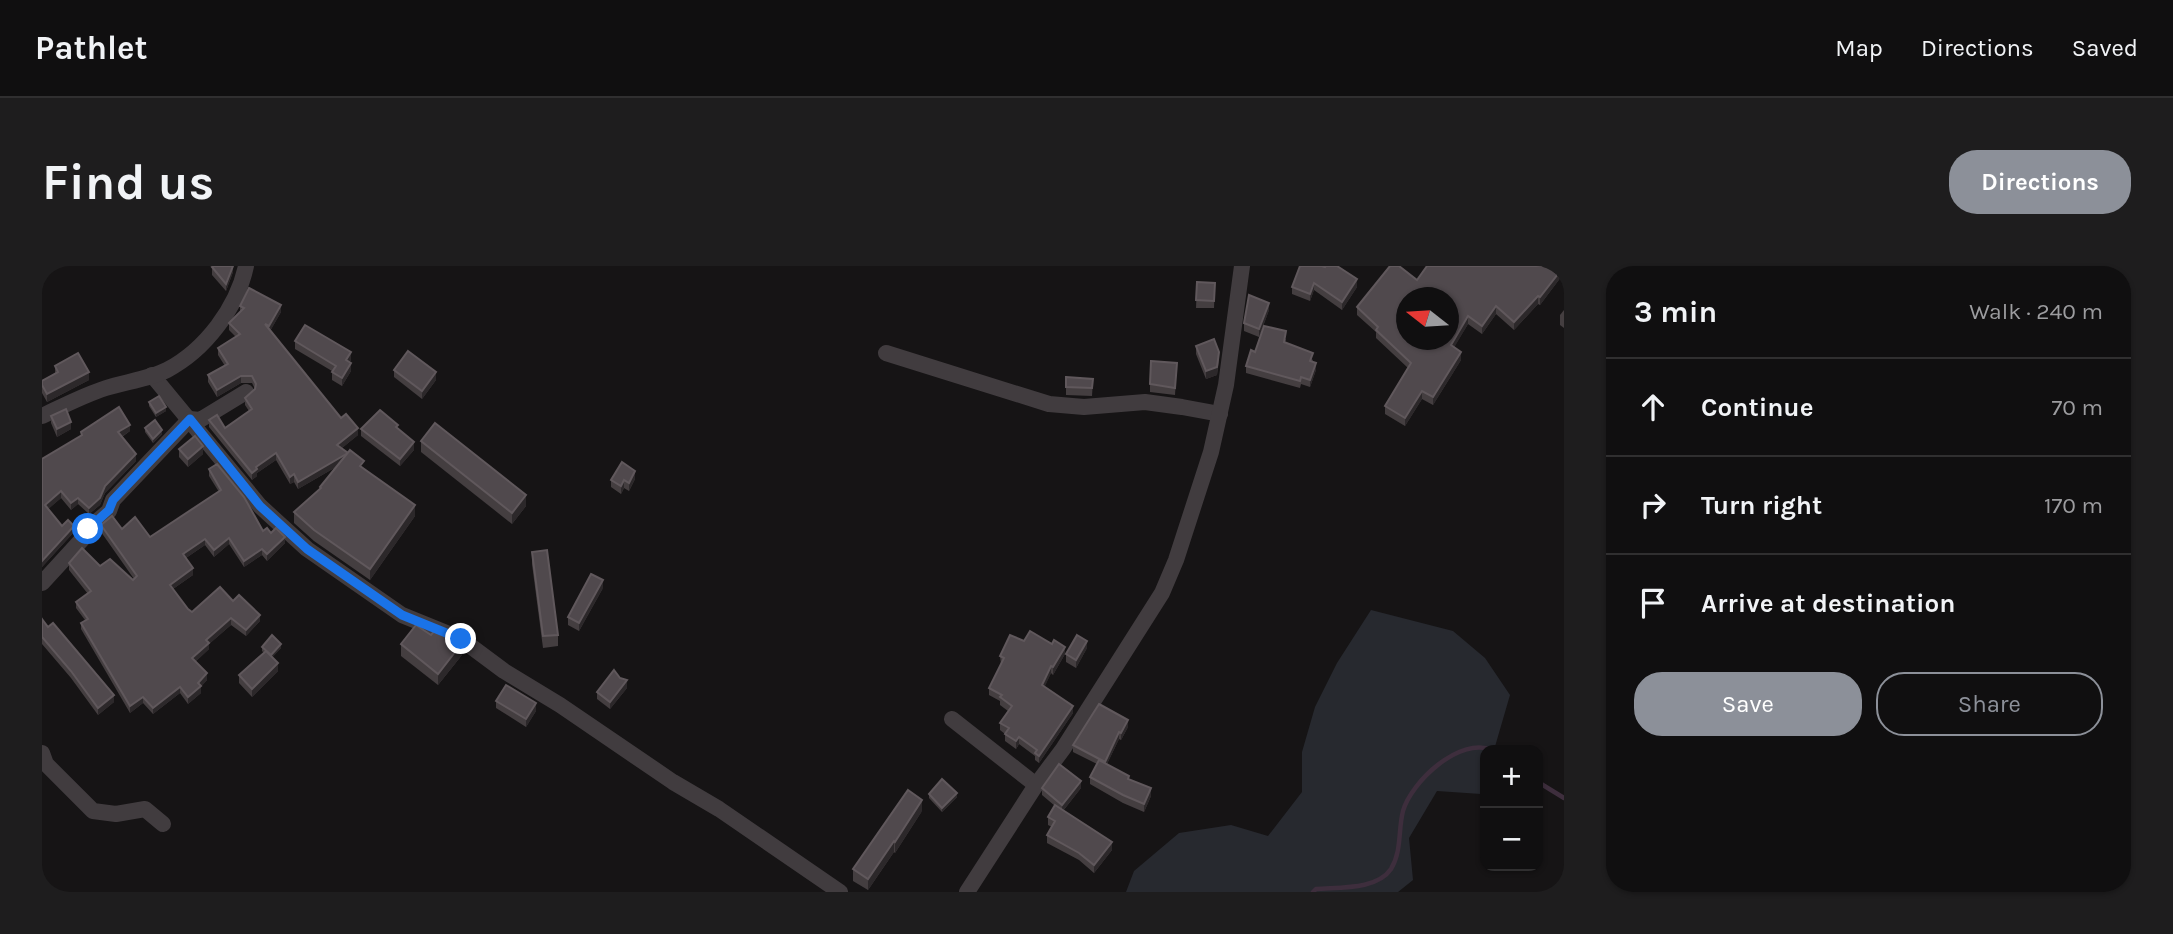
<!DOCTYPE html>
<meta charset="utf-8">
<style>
body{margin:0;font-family:Karla,sans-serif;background:#1e1d1e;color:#f1f3f6}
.controls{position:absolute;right:21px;bottom:21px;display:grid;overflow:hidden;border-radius:14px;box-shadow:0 2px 5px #0004}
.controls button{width:63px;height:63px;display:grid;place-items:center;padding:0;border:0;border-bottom:2px solid #302f30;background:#100f10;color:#f1f3f6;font:35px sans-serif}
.compass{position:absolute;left:1354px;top:21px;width:63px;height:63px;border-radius:50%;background:#100f10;box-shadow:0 2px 5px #0004;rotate:287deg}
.stop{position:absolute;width:21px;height:21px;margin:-16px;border:5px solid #1a73e8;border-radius:50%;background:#fff}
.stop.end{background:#1a73e8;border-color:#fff;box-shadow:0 2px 7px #0008}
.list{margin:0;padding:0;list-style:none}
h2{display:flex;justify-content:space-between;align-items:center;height:91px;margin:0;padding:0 28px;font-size:30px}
h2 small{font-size:23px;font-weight:400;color:#9c9c9f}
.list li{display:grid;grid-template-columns:46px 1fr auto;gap:21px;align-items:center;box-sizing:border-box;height:98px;padding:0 28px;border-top:2px solid #302f30}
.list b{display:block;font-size:26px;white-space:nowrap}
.list em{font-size:23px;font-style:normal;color:#9c9c9f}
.actions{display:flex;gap:14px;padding:21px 28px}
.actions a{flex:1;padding:16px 0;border:2px solid #8c9099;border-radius:28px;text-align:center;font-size:24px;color:#8c9099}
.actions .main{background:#8c9099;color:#fff}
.icon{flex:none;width:38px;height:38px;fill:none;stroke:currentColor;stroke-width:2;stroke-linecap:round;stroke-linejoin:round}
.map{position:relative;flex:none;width:1522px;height:626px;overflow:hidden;border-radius:28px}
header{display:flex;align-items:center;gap:42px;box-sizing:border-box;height:98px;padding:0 35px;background:#100f10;border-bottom:2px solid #302f30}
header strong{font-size:33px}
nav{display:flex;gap:38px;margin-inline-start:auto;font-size:24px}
.intro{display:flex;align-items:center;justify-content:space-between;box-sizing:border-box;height:168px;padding:0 42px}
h1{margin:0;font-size:49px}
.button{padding:18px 32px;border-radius:28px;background:#8c9099;color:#fff;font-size:24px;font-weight:700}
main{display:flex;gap:42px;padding:0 42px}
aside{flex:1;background:#100f10;border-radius:28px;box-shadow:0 2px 5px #0004}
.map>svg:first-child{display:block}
.green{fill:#27292f}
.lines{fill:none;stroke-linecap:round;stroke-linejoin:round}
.stream{stroke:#3e2e3d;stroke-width:4.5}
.minor{stroke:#413c3f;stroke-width:16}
.wall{fill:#443e40}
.shaded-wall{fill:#2c282a}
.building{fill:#50494d;stroke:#60585c;stroke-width:2;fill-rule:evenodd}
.route{stroke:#1a73e8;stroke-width:9}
</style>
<header>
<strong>Pathlet</strong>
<nav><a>Map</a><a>Directions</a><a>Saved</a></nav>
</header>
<div class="intro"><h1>Find us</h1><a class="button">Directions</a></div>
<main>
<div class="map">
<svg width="1522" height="626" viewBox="0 0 1522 626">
<rect width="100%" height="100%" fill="#161415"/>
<polygon class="green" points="1329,344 1411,365 1443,392 1468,429 1452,484 1443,484 1443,515 1439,528 1395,525 1367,572 1371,614 1356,626 1084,626 1092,605 1137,567 1189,559 1226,570 1260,526 1260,486 1273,441 1295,397"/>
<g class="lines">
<g class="stream">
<polyline points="1496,516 1522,532"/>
<path d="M1271 626 1274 623C1297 621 1335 624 1349 603 1360 585 1356 564 1361 545 1369 516 1418 470 1450 484"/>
</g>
<g class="minor">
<polyline points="844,87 1007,138 1042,141 1103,136 1140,141 1178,148"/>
<polyline points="110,109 218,240 265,283 360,349 419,373 462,405 518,439 631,516 677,543 798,626"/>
<path d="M0 150C21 140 42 129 64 122 83 116 107 113 125 104 163 84 195 42 204 0"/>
<polyline points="0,317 45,268 46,263 67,245 71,234 148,153 158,154 204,126"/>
<polyline points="910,453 994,519"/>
<polyline points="0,487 4,498 51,545 74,548 103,543 121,558"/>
<polyline points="925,626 994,519 1021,483 1120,327 1134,294 1169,186 1184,119 1200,0"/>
</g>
</g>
<g class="wall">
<polygon points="191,0 191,6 184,25 170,9 170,1"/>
<polygon points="1258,0 1315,21 1300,44 1272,24 1268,35 1250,28 1250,21"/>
<polygon points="1519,6 1519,11 1498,39 1496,38 1472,64 1454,48 1440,68 1426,58 1412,81 1419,94 1391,139 1380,133 1363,160 1343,148 1343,140 1366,102 1334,72 1334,66 1315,49 1315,41 1375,14"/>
<polygon points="1155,16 1173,17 1172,42 1154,42"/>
<polygon points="198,40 239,46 228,65 299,152 316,169 300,182 373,250 328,314 272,275 252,257 252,246 278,224 278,221 294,201 256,223 252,216 248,218 234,194 215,207 215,210 210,214 167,161 167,154 183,162 207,145 203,139 203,132 213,123 210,117 199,117 175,131 166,116 166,109 183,100 176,89 176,82 194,71 187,64 187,57 198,46"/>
<polygon points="1227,44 1217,71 1202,65 1202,57"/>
<polygon points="1522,44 1522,62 1518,59 1518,49"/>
<polygon points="1244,73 1243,77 1271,94 1270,96 1274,104 1268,121 1259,118 1258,122 1204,107 1204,100 1213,86"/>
<polygon points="253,75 309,94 307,96 309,105 300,120 290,114 290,105 253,83"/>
<polygon points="1154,80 1177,93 1175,109 1164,113 1154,88"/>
<polygon points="1135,97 1133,129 1108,126 1108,118"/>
<polygon points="13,100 47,114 5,136 0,127 0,115 13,107"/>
<polygon points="352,104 394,114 380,133 352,111"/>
<polygon points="1024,111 1051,113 1050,130 1024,129"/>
<polygon points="107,136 124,145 114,151 107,140"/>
<polygon points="9,150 29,163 15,171 9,157"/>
<polygon points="103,162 120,168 111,177 103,166"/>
<polygon points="356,162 372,184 358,200 319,170 319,163"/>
<polygon points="88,165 80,171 94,195 63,227 58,239 47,248 36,238 29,244 19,232 6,243 20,260 32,266 0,301 0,193 39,170 39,166"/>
<polygon points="379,175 484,240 470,258 379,186"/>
<polygon points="137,183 161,188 146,201 137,191"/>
<polygon points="167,203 221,265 229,267 243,277 225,295 220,289 202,301 187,278 172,291 163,279 144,292 151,309 131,323 146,343 150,346 191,335 218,355 204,370 189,359 167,378 167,383 153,396 165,414 159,420 159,427 146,438 138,427 111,448 101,437 88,447 39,363 39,357 43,354 34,342 34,336 46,328 27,304 27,297 58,300 91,314 92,313 59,266 59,259 80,263 108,271 177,226 167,210"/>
<polygon points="593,213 587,225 582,222 579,228 569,221 569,214"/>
<polygon points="490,286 516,369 516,380 501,382 490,298"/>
<polygon points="561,322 537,365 526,359 526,351"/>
<polygon points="0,353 72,436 56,449 29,412 0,378"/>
<polygon points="389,369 420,389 396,419 359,390 359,378"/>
<polygon points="982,375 1023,388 1011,409 1009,407 1002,421 1031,447 997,497 993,494 993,490 977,478 974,483 963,475 963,468 958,464 958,457 966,445 958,439 958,435 947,429 947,422 959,398 958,390"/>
<polygon points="220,381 239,382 230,391 236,405 210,431 197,417 197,409 222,387 220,385"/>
<polygon points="1045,382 1034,402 1024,396 1024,388"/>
<polygon points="585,422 568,443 555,433 555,426"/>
<polygon points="454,435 494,445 484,461 454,442"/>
<polygon points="1086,461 1079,474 1077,473 1065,498 1087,513 1109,530 1102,546 1081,537 1048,518 1048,511 1055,498 1031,486 1031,479"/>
<polygon points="1000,522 1039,522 1021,545 1070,584 1052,607 1037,594 1005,577 1005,569 1010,561 1006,559 1006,551 1013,540 1000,529"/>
<polygon points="887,528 915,531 900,546 887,532"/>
<polygon points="880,545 853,587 852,586 826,624 811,615 811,603"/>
</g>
<g class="shaded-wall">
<polygon points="191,0 191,6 184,25 184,18"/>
<polygon points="1518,0 1522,0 1522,2 1519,6 1519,11 1498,39 1498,31"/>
<polygon points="1315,13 1315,21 1300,44 1300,36"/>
<polygon points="1272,17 1272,24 1268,35 1268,28"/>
<polygon points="1496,30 1496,38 1472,64 1472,56"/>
<polygon points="1227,37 1227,44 1217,71 1217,63"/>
<polygon points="239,39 239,46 227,67 227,60"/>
<polygon points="1454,40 1454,48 1440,68 1440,60"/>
<polygon points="1426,50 1426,58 1409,87 1409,79"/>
<polygon points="309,86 309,94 304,102 304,94"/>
<polygon points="1177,86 1175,109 1164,113 1164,105"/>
<polygon points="1419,86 1419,94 1391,139 1391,131"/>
<polygon points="309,97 309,105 300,120 300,112"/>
<polygon points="1274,97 1274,104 1268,121 1268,114"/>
<polygon points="47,106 47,114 5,136 5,128"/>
<polygon points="394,106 394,114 380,133 380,125"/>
<polygon points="199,110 199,117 175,131 175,124"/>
<polygon points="1380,125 1380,133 1363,160 1363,152"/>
<polygon points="124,141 124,145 114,151 114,147"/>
<polygon points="29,156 29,163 15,171 15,163"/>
<polygon points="88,159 88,165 76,173 76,166"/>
<polygon points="316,162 316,169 295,186 295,179"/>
<polygon points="120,164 120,168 111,177 111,173"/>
<polygon points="372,176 372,184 358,200 358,193"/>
<polygon points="161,180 161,188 146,201 146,193"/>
<polygon points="234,187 234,194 215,207 215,210 210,214 210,207 214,201"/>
<polygon points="306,187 306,194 256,223 256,216"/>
<polygon points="94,188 94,195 63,227 58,239 47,248 47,242 63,220"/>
<polygon points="593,205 593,213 587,225 587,217"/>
<polygon points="252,208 252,216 248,218 248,211"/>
<polygon points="582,214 582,222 579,228 579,220"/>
<polygon points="19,225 19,232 3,246 3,239"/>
<polygon points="484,229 484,240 470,258 470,247"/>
<polygon points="36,232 36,238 29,244 29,237"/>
<polygon points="373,239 373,250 328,314 328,303"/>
<polygon points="32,260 32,266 0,301 0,295"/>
<polygon points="243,271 243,277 225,295 225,288"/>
<polygon points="187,272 187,278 172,291 172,284"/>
<polygon points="163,273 163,279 141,294 141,288"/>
<polygon points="220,283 220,289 202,301 202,295"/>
<polygon points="151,302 151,309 128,325 128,319"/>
<polygon points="561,314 561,322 537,365 537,357"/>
<polygon points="218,349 218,355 204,370 204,364"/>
<polygon points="189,352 189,359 167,378 167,383 150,399 150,392 164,374"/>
<polygon points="1045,375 1045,382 1034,402 1034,394"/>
<polygon points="420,377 420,389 396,419 396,408"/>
<polygon points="239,378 239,382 229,393 229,389"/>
<polygon points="1023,381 1023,388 1011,409 1011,401"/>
<polygon points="236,397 236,405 210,431 210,423"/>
<polygon points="1009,400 1009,407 1000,427 1000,419"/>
<polygon points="165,407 165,414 159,421 159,427 146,438 146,431"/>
<polygon points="585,414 585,422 568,443 568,436"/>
<polygon points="138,421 138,427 111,448 111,442"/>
<polygon points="72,429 72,436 56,449 56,442"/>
<polygon points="101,431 101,437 88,447 88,440"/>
<polygon points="494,437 494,445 484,461 484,453"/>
<polygon points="1031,440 1031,447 997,497 997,490"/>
<polygon points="1086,454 1086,461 1079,474 1079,467"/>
<polygon points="1077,466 1077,473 1063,502 1063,496"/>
<polygon points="977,471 977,478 974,483 974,475"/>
<polygon points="1039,515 1039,522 1020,546 1020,539"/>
<polygon points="1109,522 1109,530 1102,546 1102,538"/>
<polygon points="915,527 915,531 900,546 900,542"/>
<polygon points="880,534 880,545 853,587 853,576"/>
<polygon points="852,575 852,586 826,624 826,613"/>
<polygon points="1070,576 1070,584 1052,607 1052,599"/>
</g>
<g class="building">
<polygon points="172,0 191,0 184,18 170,1"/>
<polygon points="1258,0 1280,0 1283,1 1284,0 1295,0 1315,13 1300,36 1272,17 1268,28 1250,21"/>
<path d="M1348 0H1357L1375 14 1385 0H1518L1517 2 1519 4 1498 31 1496 30 1472 56 1454 40 1440 60 1426 50 1409 79 1419 86 1391 131 1380 125 1363 152 1343 140 1369 97 1334 64 1336 61 1315 41ZM1364 32H1406V74H1364Z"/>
<polygon points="1155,16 1173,17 1172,35 1154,34"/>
<polygon points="207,22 239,39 227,60 223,58 299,152 304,148 316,162 295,179 306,187 256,216 252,208 248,211 234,187 214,201 215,203 210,207 167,154 175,149 183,162 210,143 203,132 213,123 214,118 210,110 199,110 175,124 166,109 186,98 176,82 198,68 187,57 202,42 198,40"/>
<polygon points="1207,29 1227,37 1217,63 1202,57"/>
<polygon points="263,59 309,86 304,94 309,97 300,112 290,106 294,100 253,75"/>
<polygon points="1222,60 1244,65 1242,76 1271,87 1268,95 1274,97 1268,114 1259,111 1258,115 1204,100 1209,84 1213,86"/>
<polygon points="1172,73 1177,86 1175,101 1164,105 1154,80"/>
<polygon points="366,85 394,106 380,125 352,104"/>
<polygon points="36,87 47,106 5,128 0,119 0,115 16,106 13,100"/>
<polygon points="1109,95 1135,97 1133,122 1108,118"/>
<polygon points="1024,111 1051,113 1050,122 1024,121"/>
<polygon points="117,130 124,141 114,147 107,136"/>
<polygon points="77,141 88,159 76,166 94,188 63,220 58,232 47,242 36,232 29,237 19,225 3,239 20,260 26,254 32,260 0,295 0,193 40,169 39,166"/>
<polygon points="24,143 29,156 15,163 9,150"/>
<polygon points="338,144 356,159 354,161 372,176 358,193 319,163"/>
<polygon points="113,154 120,164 111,173 103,162"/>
<polygon points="393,157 484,229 470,247 379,175"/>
<polygon points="153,170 161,180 146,193 137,183"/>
<polygon points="308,184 322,195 318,200 373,239 328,303 272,264 252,246 279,222 278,221"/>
<polygon points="580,196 593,205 587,217 582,214 579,220 569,214"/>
<polygon points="175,198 202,231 221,265 225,262 229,267 234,262 243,271 225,288 220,283 202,295 187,272 172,284 163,273 141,288 151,302 128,319 146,343 150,346 178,321 191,335 197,329 218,349 204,364 189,352 164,374 167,377 150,392 165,407 156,417 159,420 146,431 138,421 111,442 101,431 88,440 39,357 46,353 34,336 49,325 27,297 40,282 58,300 68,293 91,314 95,310 59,259 70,250 80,263 93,251 108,271 179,224 167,203"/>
<polygon points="505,284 516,369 501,370 490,286"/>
<polygon points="549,308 561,314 537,357 526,351"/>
<polygon points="0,353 6,361 11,357 72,429 56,442 29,405 0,371"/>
<polygon points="374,359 389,369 394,363 411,370 420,377 396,408 359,378"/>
<polygon points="988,365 1010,378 1012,374 1023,381 1011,401 1009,400 1000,419 1031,440 997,490 993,487 995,484 977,471 974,475 963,468 967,462 958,457 970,440 958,431 960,429 947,422 962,392 958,390 968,369 982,375"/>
<polygon points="230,369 239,378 229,389 220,381"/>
<polygon points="1035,369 1045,375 1034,394 1024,388"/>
<polygon points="224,385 236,397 210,423 197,409"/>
<polygon points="572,404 578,412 585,414 568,436 555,426"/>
<polygon points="464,419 494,437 484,453 454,435"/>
<polygon points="1057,438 1086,454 1079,467 1077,466 1063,496 1031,479"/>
<polygon points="1057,494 1087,510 1086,513 1109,522 1102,538 1081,529 1048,511"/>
<polygon points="1017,498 1039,515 1020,539 1000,522"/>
<polygon points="900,513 915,527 900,542 887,528"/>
<polygon points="866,524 880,534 853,576 852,575 826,613 811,603"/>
<polygon points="1013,539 1070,576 1052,599 1037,587 1005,569 1013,555 1006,551"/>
</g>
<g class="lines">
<polyline class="route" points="46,263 67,244 71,234 148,153 218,240 265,283 360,349 419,373"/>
</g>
</svg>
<div class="controls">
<button>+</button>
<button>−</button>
</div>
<svg class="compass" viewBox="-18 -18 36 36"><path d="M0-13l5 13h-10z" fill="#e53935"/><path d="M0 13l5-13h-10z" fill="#9c9c9f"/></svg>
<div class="stop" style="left:46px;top:263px"></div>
<div class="stop end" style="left:419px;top:373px"></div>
</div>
<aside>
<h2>3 min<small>Walk · 240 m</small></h2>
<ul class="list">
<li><svg class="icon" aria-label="ahead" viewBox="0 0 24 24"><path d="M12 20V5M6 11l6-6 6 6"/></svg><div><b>Continue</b></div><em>70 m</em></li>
<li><svg class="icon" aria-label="right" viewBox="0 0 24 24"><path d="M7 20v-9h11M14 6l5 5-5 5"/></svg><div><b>Turn right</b></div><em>170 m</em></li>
<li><svg class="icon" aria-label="arrive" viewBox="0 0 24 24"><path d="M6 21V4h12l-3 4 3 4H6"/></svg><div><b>Arrive at destination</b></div></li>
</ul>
<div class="actions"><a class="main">Save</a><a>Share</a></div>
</aside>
</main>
